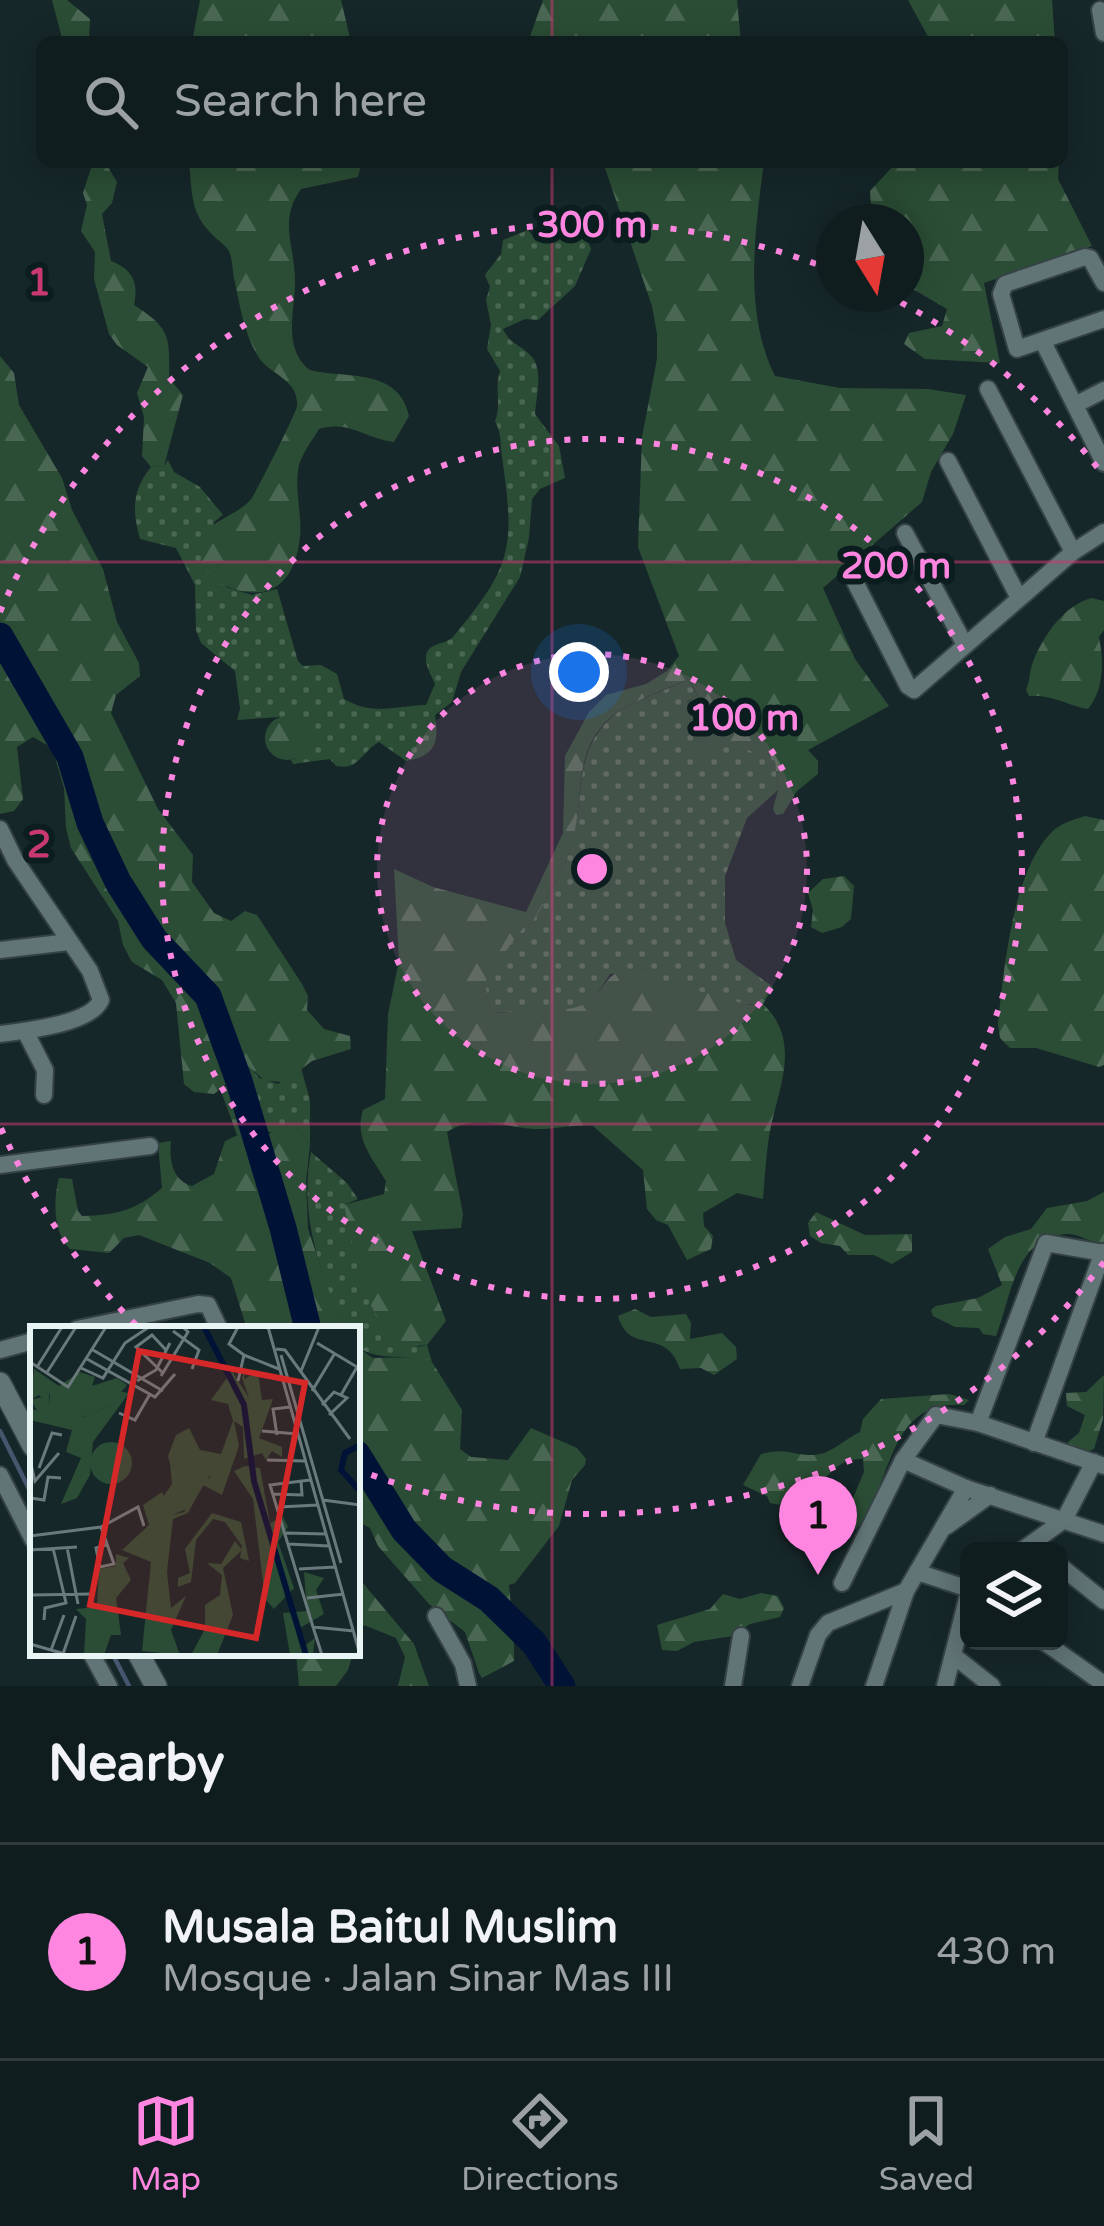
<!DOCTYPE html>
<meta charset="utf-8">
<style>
body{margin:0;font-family:"Varela Round",sans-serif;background:#192628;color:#f1f3f6}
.controls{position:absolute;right:36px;bottom:36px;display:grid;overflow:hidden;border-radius:18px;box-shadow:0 6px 30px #0003}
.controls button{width:108px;height:108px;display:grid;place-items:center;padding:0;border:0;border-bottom:3px solid #303b3d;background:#101d1f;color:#f1f3f6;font:60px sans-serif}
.compass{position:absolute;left:816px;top:204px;width:108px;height:108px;border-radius:50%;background:#101d1f;box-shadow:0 6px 30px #0003;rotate:169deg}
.you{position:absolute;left:579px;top:672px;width:42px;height:42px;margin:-30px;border:9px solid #fff;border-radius:50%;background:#1a73e8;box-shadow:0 0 0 18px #1a73e833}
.badge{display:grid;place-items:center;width:78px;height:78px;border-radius:50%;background:#fe86e0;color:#111;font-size:39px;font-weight:700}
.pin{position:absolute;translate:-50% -99px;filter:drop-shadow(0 3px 6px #0008)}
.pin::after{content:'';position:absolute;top:63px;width:42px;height:36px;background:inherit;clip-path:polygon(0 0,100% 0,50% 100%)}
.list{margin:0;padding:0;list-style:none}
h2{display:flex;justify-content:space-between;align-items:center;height:156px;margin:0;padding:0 48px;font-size:51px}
h2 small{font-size:39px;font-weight:400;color:#9ca2a4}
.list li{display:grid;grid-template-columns:78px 1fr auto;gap:36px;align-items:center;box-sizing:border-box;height:216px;padding:0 48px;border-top:3px solid #303b3d}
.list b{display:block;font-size:45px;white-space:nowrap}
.list p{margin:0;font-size:39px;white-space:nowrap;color:#9ca2a4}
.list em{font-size:39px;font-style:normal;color:#9ca2a4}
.icon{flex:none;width:66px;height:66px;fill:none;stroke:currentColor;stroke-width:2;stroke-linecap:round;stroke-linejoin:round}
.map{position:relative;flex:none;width:1104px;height:1686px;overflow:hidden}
.search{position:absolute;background:#101d1f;box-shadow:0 6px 30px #0003;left:36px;right:36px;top:36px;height:132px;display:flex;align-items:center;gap:30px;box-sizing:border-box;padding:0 42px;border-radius:18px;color:#9ca2a4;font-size:45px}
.sheet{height:372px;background:#101d1f}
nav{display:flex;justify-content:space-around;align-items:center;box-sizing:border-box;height:168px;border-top:3px solid #303b3d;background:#101d1f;font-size:33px;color:#9ca2a4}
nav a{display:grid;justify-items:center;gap:6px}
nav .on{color:#fe86e0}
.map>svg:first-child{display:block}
.grass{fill:url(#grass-dots)}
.forest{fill:url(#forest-firs)}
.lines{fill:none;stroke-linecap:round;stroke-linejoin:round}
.stream{stroke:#46566f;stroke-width:4.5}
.river{stroke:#001336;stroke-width:27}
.minor-casing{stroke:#354244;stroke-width:20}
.tertiary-casing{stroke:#354244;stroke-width:24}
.minor{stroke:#617476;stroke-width:16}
.tertiary{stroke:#617476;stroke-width:21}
.grid{fill:none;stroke:#c83972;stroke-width:3;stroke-opacity:0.55}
.ring{fill:none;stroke:#fe86e0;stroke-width:6;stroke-dasharray:6 12}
.inset-river{fill:none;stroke:#001336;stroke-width:6}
.inset-road{fill:none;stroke:#6a797b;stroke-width:3}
.view{fill:#d62828;fill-opacity:0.15;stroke:#d62828;stroke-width:6}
.inset-edge{fill:none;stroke:#e9f4f5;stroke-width:6}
.grid-label{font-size:39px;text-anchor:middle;font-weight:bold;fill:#c83972;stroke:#0c1d1f;stroke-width:12;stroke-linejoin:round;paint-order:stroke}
.centre{fill:#fe86e0;stroke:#0c1d1f;stroke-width:6}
.ring-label{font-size:36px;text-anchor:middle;font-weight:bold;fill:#fe86e0;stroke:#0c1d1f;stroke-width:12;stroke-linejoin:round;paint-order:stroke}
</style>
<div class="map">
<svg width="1104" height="1686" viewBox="0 0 1104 1686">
<defs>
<pattern id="grass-dots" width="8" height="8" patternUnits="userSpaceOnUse" patternTransform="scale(3)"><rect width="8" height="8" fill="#2b4d35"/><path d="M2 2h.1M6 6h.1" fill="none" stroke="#4a6753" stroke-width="1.8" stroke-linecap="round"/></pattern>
<pattern id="forest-firs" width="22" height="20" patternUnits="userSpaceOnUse" patternTransform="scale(3)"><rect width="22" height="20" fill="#2b4d35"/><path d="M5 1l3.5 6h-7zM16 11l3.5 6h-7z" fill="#4a6753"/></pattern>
</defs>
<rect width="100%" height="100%" fill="#162729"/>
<g class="grass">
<path d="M528 230 536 240 562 230 586 237 591 249 575 286 538 320 525 319 503 329C510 345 520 344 531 356 544 369 536 397 535 414L559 446 565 478 540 489 532 499 529 538 520 577 461 672 452 702 435 715C439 742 436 756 406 761L379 742C362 751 359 771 336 766L330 759 293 764 291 760 297 758 280 717 237 720 240 709 235 671 201 643 196 630 195 585 176 548 140 539C132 511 132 490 151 467L164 466 168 460 174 472 200 487 223 515 214 522 226 587 252 595 277 589 298 661 303 666 321 665 337 674 344 699C373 716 394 706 426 705L435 684C432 677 425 665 426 657 427 642 446 645 453 637 513 565 515 548 502 457 500 443 502 434 495 421 502 404 494 389 500 371L487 349 491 325 486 300 490 287 485 275 501 254 503 240Z"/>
<path d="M689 679 698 697 687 701 691 719 718 748 726 740 775 761 778 790 747 818 725 876V923L736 960 773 987 763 1004C710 1009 662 970 610 974 603 984 596 999 585 1005 567 1015 520 1010 496 1013L487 1004 485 978 525 925 531 924C548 898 566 868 573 838 585 793 573 751 613 716 627 703 669 689 689 679Z"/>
<polygon points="248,1065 259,1078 278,1084 301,1068 310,1100 310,1145 297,1129 237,1135 221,1091"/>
<path d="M311 1152 347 1183 358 1199 344 1205 418 1347 427 1345 432 1362C406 1352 382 1363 357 1347V1329H342C320 1266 299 1219 311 1152Z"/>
</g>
<g class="forest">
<polygon points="52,0 67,0 90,19 89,42 63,42"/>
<polygon points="200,0 341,0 351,42 192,42"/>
<polygon points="543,0 737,0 741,42 528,42"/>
<polygon points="908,0 1052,0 1055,42 931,42"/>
<path d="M93 162H105L117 182 112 203 102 214 111 261C132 269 139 282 134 305 170 328 170 336 169 378L183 395 164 466 151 467 142 456 144 417 137 393 148 367 117 345 109 334 94 279 95 252 81 231 87 205 83 193Z"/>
<path d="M189 162H362L358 177 301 189C278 221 295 246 295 281 295 312 282 348 310 370 344 379 399 367 409 416L394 442C363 438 350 420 319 429 312 441 299 457 298 471 295 492 302 515 300 537 294 592 261 605 215 581 171 524 234 523 252 498 257 490 297 412 297 406 299 380 271 375 259 358 244 334 240 306 234 278 233 271 232 258 229 251 225 244 214 238 209 231 190 211 192 189 189 162Z"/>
<path d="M603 162H764C755 230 743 313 775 376L840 388 928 389 966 395 953 434 931 472 922 502 823 588 855 659 889 706 808 750 818 761V774L797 791 783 814 776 815 773 809 778 790 775 761 726 741 710 754 697 752V726L686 717 682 705 698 696 689 679C671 687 626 704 612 716 572 750 585 794 573 839 565 869 548 898 531 924L525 925 486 978 487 1004 496 1013C520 1010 570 1014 587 1003 603 993 604 976 623 970L749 1005 763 1004C802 1041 779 1086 770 1131 766 1153 765 1177 763 1199L737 1193 703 1213 704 1226 713 1236 711 1249 687 1260 668 1225 656 1220 647 1209 643 1170 593 1126C573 1124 554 1130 534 1129 504 1127 474 1114 447 1132L463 1214 461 1228 412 1231 446 1321 427 1345 405 1347C360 1314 356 1255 344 1205L384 1194 386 1181C372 1157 354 1139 363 1110L385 1099 388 1014 399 961 394 869 433 887 526 912 563 833 565 756 589 712 606 695 646 684 667 671 679 656 638 547 642 437 657 359V334L652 306Z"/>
<polygon points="897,162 1059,162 1058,179 1092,246 984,283 1000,363 925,359 904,344 909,333 942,326 947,309 906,285 906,222 872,222 870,191"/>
<polygon points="0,356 14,373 19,405 62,478 72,510 103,569 117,622 139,663 140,676 116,695 111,713 158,809 193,855 192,882 214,913 231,921 245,911 257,915 302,984 308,996 307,1010 324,1029 350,1036 351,1049 312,1061 285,1082 265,1081 248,1066 214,1094 194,1092 184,1084 176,1003 162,980 132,962 123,945 118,921 71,848 66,828 64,788 52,748 33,737 17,747 23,799 14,811 0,814"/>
<path d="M1092 598 1104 601V630L1099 637C1104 663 1104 689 1088 709 1063 704 1055 695 1029 696L1026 690C1031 679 1029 671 1033 662 1043 636 1065 604 1092 598Z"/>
<circle cx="287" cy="738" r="22"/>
<path d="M1085 816 1104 820V1065L1099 1067 1036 1048H1010L1000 1038 998 1024C1004 970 1012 873 1051 833 1060 823 1073 820 1085 816Z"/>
<polygon points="844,876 854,886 851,919 842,927 822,933 811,927 813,910 808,893 823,879"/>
<path d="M277 1127 297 1129 310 1145 306 1182 308 1229 342 1329H247L231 1278 210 1263 139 1235 124 1238 109 1253 70 1249C53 1232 53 1201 59 1178L72 1179 78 1211 82 1216C118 1215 136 1210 162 1188L158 1143 171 1141C169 1160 172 1180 192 1186L214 1174 225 1141 240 1134H269Z"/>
<path d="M1104 1192V1244C1091 1243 1080 1234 1068 1234 1015 1235 1011 1298 996 1336L983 1334 979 1328 955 1327 933 1316 931 1310 936 1306 978 1298 1002 1285 988 1249 1005 1237 1031 1229 1047 1208 1087 1201Z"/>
<polygon points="816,1212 865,1235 912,1234 912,1252 892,1264 874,1255 848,1255 840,1246 821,1243 810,1236 808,1223"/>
<path d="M635 1309 651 1317 686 1314 691 1323 690 1339 722 1333 736 1347 737 1359 714 1375 701 1368 680 1369C665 1325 630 1357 618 1316Z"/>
<path d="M357 1347 373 1358 420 1357 432 1362 462 1410 460 1449 471 1457 508 1460 531 1428 577 1448 586 1459 585 1465 572 1480 559 1526 515 1583 509 1585C511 1608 515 1640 514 1661L482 1678 479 1673 465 1632 429 1604 378 1546 370 1528 357 1521Z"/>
<polygon points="1104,1375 1103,1419 1094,1449 1085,1453 1068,1448 1068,1442 1079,1433 1085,1415 1067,1406 1066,1393 1086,1392"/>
<path d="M949 1394 969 1400 964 1405C885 1399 894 1486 856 1529H849L845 1517 864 1472 863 1459C817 1457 825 1516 770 1503L767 1496 743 1485 761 1454C786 1447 792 1455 813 1455 830 1455 845 1439 860 1432L863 1419 881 1399Z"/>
<polygon points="357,1576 414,1644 429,1686 398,1686 405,1657 396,1638 364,1625 357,1638"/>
<polygon points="761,1593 778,1596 784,1608 780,1617 750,1624 733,1636 694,1642 677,1651 662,1650 657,1625 710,1609 723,1594 740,1599"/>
<polygon points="296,1653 353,1653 348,1670 336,1686 299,1686"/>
</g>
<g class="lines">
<g class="stream">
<polyline points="0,1431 33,1497"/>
<polyline points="112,1653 129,1686"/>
</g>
<g class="river">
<polyline points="0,636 70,757 90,823 118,882 154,939 208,996 239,1081 283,1228 308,1329"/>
<polyline points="357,1454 404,1530 442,1569 489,1599 534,1643 562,1686"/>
</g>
<defs>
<g id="minor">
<polyline points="1100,10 1104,33"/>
<polyline points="1104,283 1090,258 1085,257 1005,284 1001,294 1017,349 1104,319"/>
<polyline points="1043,342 1104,463"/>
<polyline points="988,389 1073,552"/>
<polyline points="1075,405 1104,390"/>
<polyline points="948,461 1019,598"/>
<polyline points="905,533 965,645"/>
<polyline points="853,578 908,686 914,690 1073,552 1104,532"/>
<path d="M0 829 15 860 90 971 101 1000C91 1024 25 1031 0 1034"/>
<polyline points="0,950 69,942"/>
<polyline points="25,1031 45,1070 44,1095"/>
<polyline points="0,1165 150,1146"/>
<polyline points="77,1329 198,1304 208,1305 218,1326"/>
<polyline points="0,1350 33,1341"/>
<polyline points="978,1423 1046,1243 1104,1253"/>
<polyline points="1034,1443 1103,1252"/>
<polyline points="903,1460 966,1488 1104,1534"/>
<polyline points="0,1475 33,1540"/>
<polyline points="947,1526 990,1495"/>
<polyline points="1021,1551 1064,1520 1094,1462"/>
<polyline points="1059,1565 1104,1601"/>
<polyline points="917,1572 969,1589"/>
<polyline points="842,1583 903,1460 936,1415 978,1423 1104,1466"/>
<polyline points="436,1616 463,1664 468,1686"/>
<polyline points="1043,1641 1104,1684"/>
<polyline points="91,1653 109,1686"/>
<polyline points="954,1656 992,1686"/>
<polyline points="733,1686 741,1636"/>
<polyline points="800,1686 818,1635 828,1623 906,1591"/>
<polyline points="874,1686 906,1591 966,1488"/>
<polyline points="945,1686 969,1591"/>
</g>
<g id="tertiary">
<polyline points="0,1383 33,1446"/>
<polyline points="138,1653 156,1686"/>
</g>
</defs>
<use href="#minor" class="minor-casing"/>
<use href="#tertiary" class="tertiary-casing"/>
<use href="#minor" class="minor"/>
<use href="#tertiary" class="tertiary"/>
</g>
<path class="grid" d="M552 0V42M552 162V1686M0 562H1104M0 1124H1104"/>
<circle cx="592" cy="869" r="215" fill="#fe86e0" fill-opacity=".12"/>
<g class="ring">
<circle cx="592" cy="869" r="215"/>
<circle cx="592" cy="869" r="430"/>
<path d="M1104 1262A645 645 0 0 1 361 1471M136 1325A645 645 0 0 1 0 1126M0 612A645 645 0 0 1 834 271M885 294A645 645 0 0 1 1104 476"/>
</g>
<g transform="translate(30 1326)">
<rect width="330" height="330" fill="#162729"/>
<path d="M87 65 99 67 63 116 60 149 47 172 31 178 51 132 36 126 42 104 0 94V83L7 84 0 74 13 71 20 80V68H32L53 91 79 80ZM140 138 182 146 159 182 142 189 131 174 142 158ZM182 187 211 196 219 235 210 232 212 220 195 196 183 193 166 214 161 256 148 261V252L160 247 155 223Z" fill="#2b4d35"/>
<path d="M216 38 214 53 228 46 232 74 243 73 229 112 252 121V131L242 125 236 134 232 127 214 133 213 101 204 95 209 120 192 169 173 159 158 187 143 193 137 246 141 282 156 270 141 304 150 329 112 325 121 236 92 224 119 199 113 179 132 166 142 189 154 186 171 159 181 150 140 138 138 130 146 109 159 102 170 124 191 128 203 95 198 78 181 74 202 45 219 72 212 52ZM4 43 29 60 50 46 65 51 62 60 87 52 97 59 79 80 54 91 27 73 32 68H19L20 80 9 69 0 74ZM60 137a21 21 0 1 1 42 0a21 21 0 1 1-42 0ZM215 140 230 142 240 197 253 191 258 201 248 216 264 262 244 283 235 273 223 173 204 145ZM205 215 212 224 193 242 203 289 187 329H161L175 303V279L190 269 192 249 177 237 191 238ZM86 228 99 232 93 237 101 254 86 272 91 309H81L74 329H54L56 293 46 283 67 281 69 243 86 240ZM274 246 294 252 286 264 294 288 270 302 276 319 285 312 283 329H260L253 287 277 285Z" fill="#2b4d35"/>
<path class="inset-river" d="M174 1 214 79 224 155 276 329M330 119 315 127 311 144 330 165"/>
<path class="inset-road" d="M208 1 199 18 214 29M238 1 330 329M143 5 169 24 162 43M287 17 327 41 311 69M246 23 255 24 320 113M63 24 133 65M251 29 311 237M57 33 125 71 145 48M0 36 38 61 76 1M7 41 32 1M51 42 73 52 95 17 119 1M271 45 289 1M16 48 46 1M134 48 106 21 122 9 136 24M131 50 158 6 153 1M107 55 126 44 140 17M208 55 214 29 249 43M282 65 305 27M292 79 304 66 317 72 299 89M89 87 105 94 120 68M232 105 268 108M247 109 243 83 260 81M0 134 5 155 29 127M237 134 275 135M9 142 22 107 32 109M280 154 240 159 283 301M243 168 272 169 271 155M0 172 14 174 18 151 31 152M293 174 330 179M249 181 288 179M71 201 84 238 70 241 66 222 76 219M256 207 296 208M0 210 71 201 108 181 114 200M258 218 299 220M37 221 48 278M0 224 47 221M269 243 305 241M0 269 61 268M277 272 314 268M14 294 15 282 36 277 23 222M0 318 35 328M21 324 34 289M33 328 46 290M292 329 283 301 324 305"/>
<path class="view" d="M109 25 275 57 226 312 60 279Z"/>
<rect width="330" height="330" class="inset-edge"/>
</g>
<g class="grid-label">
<text x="39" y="295">1</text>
<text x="39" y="857">2</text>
</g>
<circle cx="592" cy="869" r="18" class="centre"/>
<g class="ring-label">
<text x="592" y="237">300 m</text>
<text x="896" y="578">200 m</text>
<text x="744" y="730">100 m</text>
</g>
</svg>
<div class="controls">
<button><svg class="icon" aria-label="layers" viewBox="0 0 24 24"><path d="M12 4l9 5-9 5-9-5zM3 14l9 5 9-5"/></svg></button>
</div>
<svg class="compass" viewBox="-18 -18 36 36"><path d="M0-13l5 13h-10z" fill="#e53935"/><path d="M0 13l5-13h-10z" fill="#9ca2a4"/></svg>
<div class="you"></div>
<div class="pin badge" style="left:818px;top:1575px">1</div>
<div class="search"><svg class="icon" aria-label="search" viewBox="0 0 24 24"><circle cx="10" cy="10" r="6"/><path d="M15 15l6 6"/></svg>Search here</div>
</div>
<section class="sheet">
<h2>Nearby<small></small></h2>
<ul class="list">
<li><span class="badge">1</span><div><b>Musala Baitul Muslim</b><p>Mosque · Jalan Sinar Mas III</p></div><em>430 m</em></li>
</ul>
</section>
<nav>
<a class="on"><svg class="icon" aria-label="map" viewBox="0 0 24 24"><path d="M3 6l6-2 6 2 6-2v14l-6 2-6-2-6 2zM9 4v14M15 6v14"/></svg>Map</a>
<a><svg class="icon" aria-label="directions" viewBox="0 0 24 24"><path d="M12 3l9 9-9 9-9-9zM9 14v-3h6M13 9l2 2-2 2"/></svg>Directions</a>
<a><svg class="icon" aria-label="saved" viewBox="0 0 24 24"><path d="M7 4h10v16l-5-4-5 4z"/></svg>Saved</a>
</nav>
